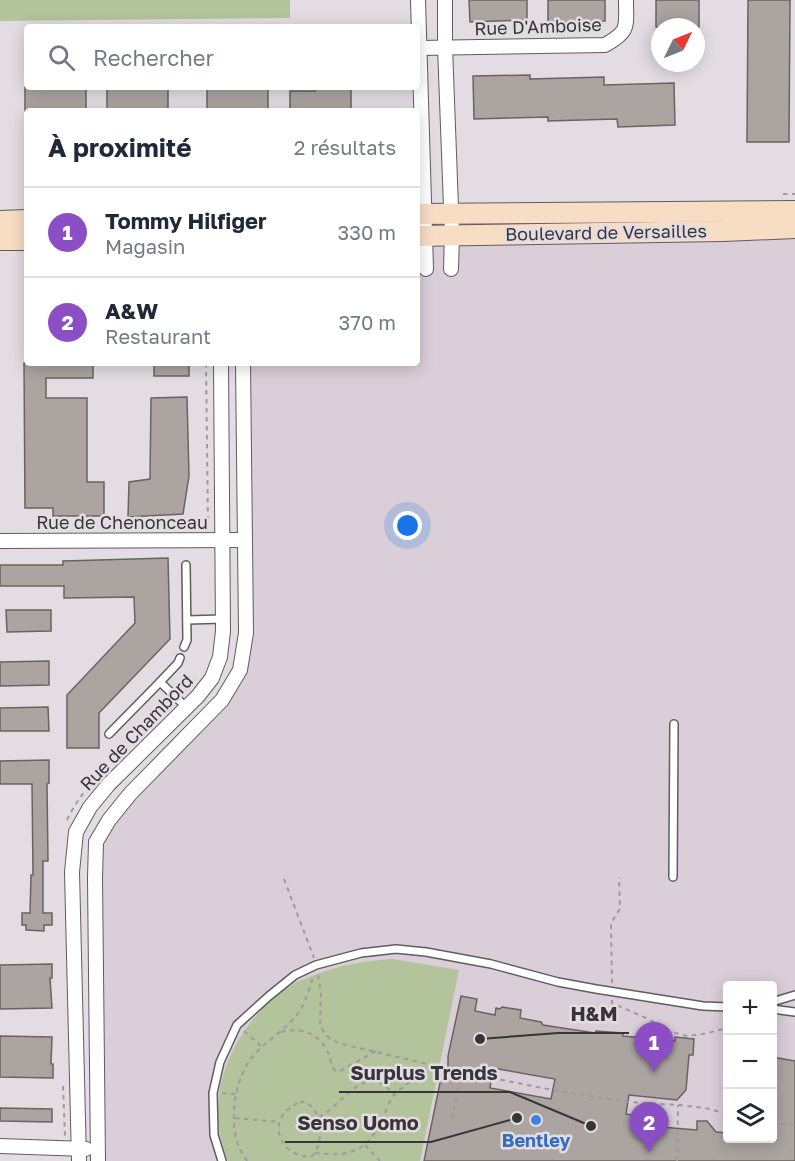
<!DOCTYPE html>
<html lang="fr">
<meta charset="utf-8">
<style>
body{margin:0;font-family:"Golos Text",sans-serif;background:#f2f2f3;color:#1f2937}
.controls{position:absolute;right:18px;bottom:18px;display:grid;overflow:hidden;border-radius:6px;box-shadow:0 3px 15px #0003}
.controls button{width:54px;height:54px;display:grid;place-items:center;padding:0;border:0;border-bottom:2px solid #e0e1e3;background:#fff;color:#1f2937;font:30px sans-serif}
.compass{position:absolute;left:651px;top:18px;width:54px;height:54px;border-radius:50%;background:#fff;box-shadow:0 3px 15px #0003;rotate:47deg}
.you{position:absolute;left:408px;top:526px;width:21px;height:21px;margin:-15px;border:4px solid #fff;border-radius:50%;background:#1a73e8;box-shadow:0 0 0 9px #1a73e833}
.badge{display:grid;place-items:center;width:39px;height:39px;border-radius:50%;background:#8c4ec4;color:#fff;font-size:20px;font-weight:700}
.pin{position:absolute;translate:-50% -50px;filter:drop-shadow(0 2px 3px #0008)}
.pin::after{content:'';position:absolute;top:32px;width:21px;height:18px;background:inherit;clip-path:polygon(0 0,100% 0,50% 100%)}
.list{margin:0;padding:0;list-style:none}
h2{display:flex;justify-content:space-between;align-items:center;height:78px;margin:0;padding:0 24px;font-size:26px}
h2 small{font-size:20px;font-weight:400;color:#747a83}
.list li{display:grid;grid-template-columns:39px 1fr auto;gap:18px;align-items:center;box-sizing:border-box;height:90px;padding:0 24px;border-top:2px solid #e0e1e3}
.list b{display:block;font-size:22px;white-space:nowrap}
.list p{margin:0;font-size:20px;white-space:nowrap;color:#747a83}
.list em{font-size:20px;font-style:normal;color:#747a83}
.icon{flex:none;width:33px;height:33px;fill:none;stroke:currentColor;stroke-width:2;stroke-linecap:round;stroke-linejoin:round}
.map{position:relative;flex:none;width:795px;height:1161px;overflow:hidden}
.search{position:absolute;background:#fff;box-shadow:0 3px 15px #0003;left:24px;top:24px;width:396px;height:66px;display:flex;align-items:center;gap:15px;box-sizing:border-box;padding:0 21px;border-radius:6px;color:#747a83;font-size:22px}
.panel{position:absolute;background:#fff;box-shadow:0 3px 15px #0003;left:24px;top:108px;width:396px;height:258px;border-radius:6px}
.map>svg:first-child{display:block}
.built{fill:#daced9;fill-rule:evenodd}
.green{fill:#b3c39b}
.building{fill:#aba4a1;stroke:#6a6360;stroke-width:1.5;fill-rule:evenodd}
.lines{fill:none;stroke-linecap:round;stroke-linejoin:round}
.lane-casing{stroke:#615c60;stroke-width:10}
.street-casing{stroke:#615c60;stroke-width:16}
.secondary-casing{stroke:#615c60;stroke-width:22}
.path{stroke:#9f9a9f;stroke-width:2;stroke-dasharray:4.5 4.5;stroke-linecap:butt}
.lane{stroke:#fff;stroke-width:7}
.street{stroke:#fff;stroke-width:14}
.secondary{stroke:#f8ddc5;stroke-width:20}
.shop-dot{fill:#3f7fe0;stroke:#e3dde3;stroke-width:2}
.labels{text-anchor:middle;dominant-baseline:central;stroke-width:5;stroke-linejoin:round;paint-order:stroke}
.street-label{font-size:18px;fill:#383538;stroke:#e3dde3}
.shop-label{font-size:18px;font-weight:bold;fill:#366cbe;stroke:#e3dde3}
.leader{fill:none;stroke:#383538;stroke-width:2}
.callout-dot{fill:#383538;stroke:#e3dde3;stroke-width:2}
.callout-label{font-size:20px;text-anchor:middle;font-weight:bold;fill:#383538;stroke:#e3dde3;stroke-width:5;stroke-linejoin:round;paint-order:stroke}
</style>
<div class="map">
<svg width="795" height="1161" viewBox="0 0 795 1161">
<rect width="100%" height="100%" fill="#e3dde3"/>
<path class="built" d="M417 237H795V1161H98L96 842 230 688 246 633 243 363H417ZM728 986H772V1138H728Z"/>
<g class="green">
<polygon points="0,0 290,0 290,18 0,21"/>
<path d="M393 959 459 970 420 1161H228C200 1095 234 1023 291 985 297 981 305 979 312 976 340 965 362 961 393 959Z"/>
</g>
<g class="building">
<polygon points="469,0 527,0 527,20 470,22"/>
<polygon points="548,0 605,0 605,21 548,22"/>
<rect x="656" y="0" width="43" height="27"/>
<polygon points="748,0 790,0 789,142 747,142"/>
<polygon points="530,75 530,79 604,77 604,85 674,83 675,125 618,127 617,119 548,121 548,117 474,119 473,76"/>
<rect x="25" y="87" width="61" height="24"/>
<rect x="107" y="87" width="61" height="24"/>
<polygon points="207,87 268,89 268,111 207,111"/>
<polygon points="314,87 351,87 351,111 290,111 290,91 315,91"/>
<polygon points="24,363 93,363 93,378 46,378 46,398 87,398 87,482 104,482 104,516 53,516 53,508 25,508"/>
<rect x="154" y="363" width="35" height="13"/>
<polygon points="187,397 189,476 183,514 128,517 129,482 150,479 151,398"/>
<polygon points="168,558 170,639 99,713 99,748 67,748 67,695 135,623 134,597 64,598 64,586 0,586 0,565 63,565 63,561"/>
<polygon points="6,610 51,610 51,631 7,632"/>
<polygon points="49,661 49,685 0,686 0,662"/>
<polygon points="48,707 49,731 0,731 0,708"/>
<polygon points="49,760 49,783 47,784 48,861 43,861 43,913 52,913 52,925 44,925 44,931 26,930 26,925 22,925 22,913 30,913 31,875 33,875 32,784 0,784 0,761"/>
<polygon points="52,964 52,978 50,978 52,1008 0,1009 0,965"/>
<path d="M461 996 477 999 475 1011 495 1015 496 1008 500 1009 502 1007 521 1010 520 1018 541 1022 543 1025 595 1033 596 1031 623 1033V1036L675 1041V1037L694 1039 693 1055H689L686 1090 677 1100 629 1095 626 1114 649 1118V1126L697 1130V1121H707L716 1132 728 1133V1138H772V1057L795 1061V1161H424L442 1073 448 1074V1056ZM493 1068 555 1079 551 1099 490 1088Z"/>
<polygon points="0,1036 52,1037 51,1064 53,1064 53,1078 0,1077"/>
<polygon points="0,1108 52,1109 52,1122 0,1121"/>
</g>
<g class="lines">
<defs>
<g id="lane">
<polyline points="187,620 223,619"/>
<polyline points="184,647 187,640 186,565"/>
<polyline points="160,682 178,663 180,658"/>
<polyline points="109,734 160,682 186,707"/>
<polyline points="673,877 674,724"/>
<polyline points="772,1002 795,995"/>
<polyline points="772,1009 795,1012"/>
<polyline points="222,1161 214,1135 213,1093 220,1062 237,1025 269,996 295,975 316,965 361,953 396,949 426,952 491,964 558,982 596,989 703,1006 728,1007"/>
</g>
<g id="street">
<polyline points="418,0 426,269"/>
<polyline points="445,0 445,47 452,234 451,269"/>
<path d="M419 48 605 45C630 31 626 27 626 0"/>
<polyline points="0,541 245,540"/>
<polyline points="0,1146 86,1149"/>
<polyline points="79,1161 72,872 76,832 90,807 109,784 198,696 212,678 220,657 223,631 221,363"/>
<polyline points="98,1161 95,878 96,842 109,820 130,794 222,700 240,670 246,633 243,363"/>
</g>
<g id="secondary">
<polyline points="417,214 795,211"/>
<polyline points="0,221 27,220"/>
<polyline points="417,236 723,231 795,228"/>
<polyline points="0,240 27,240"/>
</g>
</defs>
<use href="#lane" class="lane-casing"/>
<use href="#street" class="street-casing"/>
<use href="#secondary" class="secondary-casing"/>
<g class="path">
<polyline points="783,194 795,194"/>
<polyline points="206,363 208,526"/>
<polyline points="182,691 195,678"/>
<polyline points="162,713 170,704"/>
<path d="M67 820C74 805 83 793 94 780"/>
<polyline points="284,879 314,958"/>
<polyline points="318,975 321,993 320,1024 323,1031 329,1038 338,1043 461,1072 553,1090 628,1102 678,1105 705,1108 728,1114"/>
<polyline points="612,983 611,923 620,909 619,877"/>
<polyline points="612,1000 612,1003 646,1018 672,1032 687,1036 703,1034 728,1028"/>
<polyline points="244,1031 262,1047"/>
<path d="M281 1032C303 1026 322 1035 330 1057 331 1061 331 1068 335 1070 339 1072 340 1071 344 1069L376 1051"/>
<polyline points="63,1086 65,1137"/>
<polyline points="222,1093 236,1094"/>
<path d="M300 1102H306C319 1112 319 1118 320 1134 320 1142 317 1151 312 1156 285 1161 259 1120 300 1102Z"/>
<path d="M319 1117C345 1104 365 1059 394 1095"/>
<polyline points="235,1118 280,1122"/>
<polyline points="452,1119 461,1072"/>
<polyline points="772,1123 795,1125"/>
<polyline points="365,1145 380,1161"/>
<path d="M315 1153C351 1157 367 1152 383 1118 386 1110 390 1100 395 1094 406 1083 421 1075 434 1067"/>
<path d="M247 1161C244 1156 240 1150 238 1145 229 1119 235 1077 253 1056 266 1041 285 1030 297 1015 306 1003 309 989 313 976"/>
<polyline points="677,1161 678,1105"/>
</g>
<use href="#lane" class="lane"/>
<use href="#street" class="street"/>
<use href="#secondary" class="secondary"/>
</g>
<circle class="shop-dot" cx="536" cy="1120" r="6"/>
<g class="labels">
<g class="street-label">
<text transform="translate(538 26) rotate(-2)">Rue D'Amboise</text>
<text transform="translate(606 232) rotate(-1)">Boulevard de Versailles</text>
<text x="122" y="522">Rue de Chenonceau</text>
<text transform="translate(136 732) rotate(-46)">Rue de Chambord</text>
</g>
<g class="shop-label">
<text x="536" y="1140">Bentley</text>
</g>
</g>
<path class="leader" d="M480 1039L558 1033H629M591 1126L510 1092H339M517 1118L431 1142H285"/>
<g class="callout-dot">
<circle cx="480" cy="1039" r="6"/>
<circle cx="591" cy="1126" r="6"/>
<circle cx="517" cy="1118" r="6"/>
</g>
<g class="callout-label">
<text x="594" y="1021">H&amp;M</text>
<text x="424" y="1080">Surplus Trends</text>
<text x="358" y="1130">Senso Uomo</text>
</g>
</svg>
<div class="controls">
<button>+</button>
<button>−</button>
<button><svg class="icon" aria-label="layers" viewBox="0 0 24 24"><path d="M12 4l9 5-9 5-9-5zM3 14l9 5 9-5"/></svg></button>
</div>
<svg class="compass" viewBox="-18 -18 36 36"><path d="M0-13l5 13h-10z" fill="#e53935"/><path d="M0 13l5-13h-10z" fill="#747a83"/></svg>
<div class="you"></div>
<div class="pin badge" style="left:654px;top:1072px">1</div>
<div class="pin badge" style="left:649px;top:1152px">2</div>
<div class="search"><svg class="icon" aria-label="search" viewBox="0 0 24 24"><circle cx="10" cy="10" r="6"/><path d="M15 15l6 6"/></svg>Rechercher</div>
<section class="panel">
<h2>À proximité<small>2 résultats</small></h2>
<ul class="list">
<li><span class="badge">1</span><div><b>Tommy Hilfiger</b><p>Magasin</p></div><em>330 m</em></li>
<li><span class="badge">2</span><div><b>A&amp;W</b><p>Restaurant</p></div><em>370 m</em></li>
</ul>
</section>
</div>
